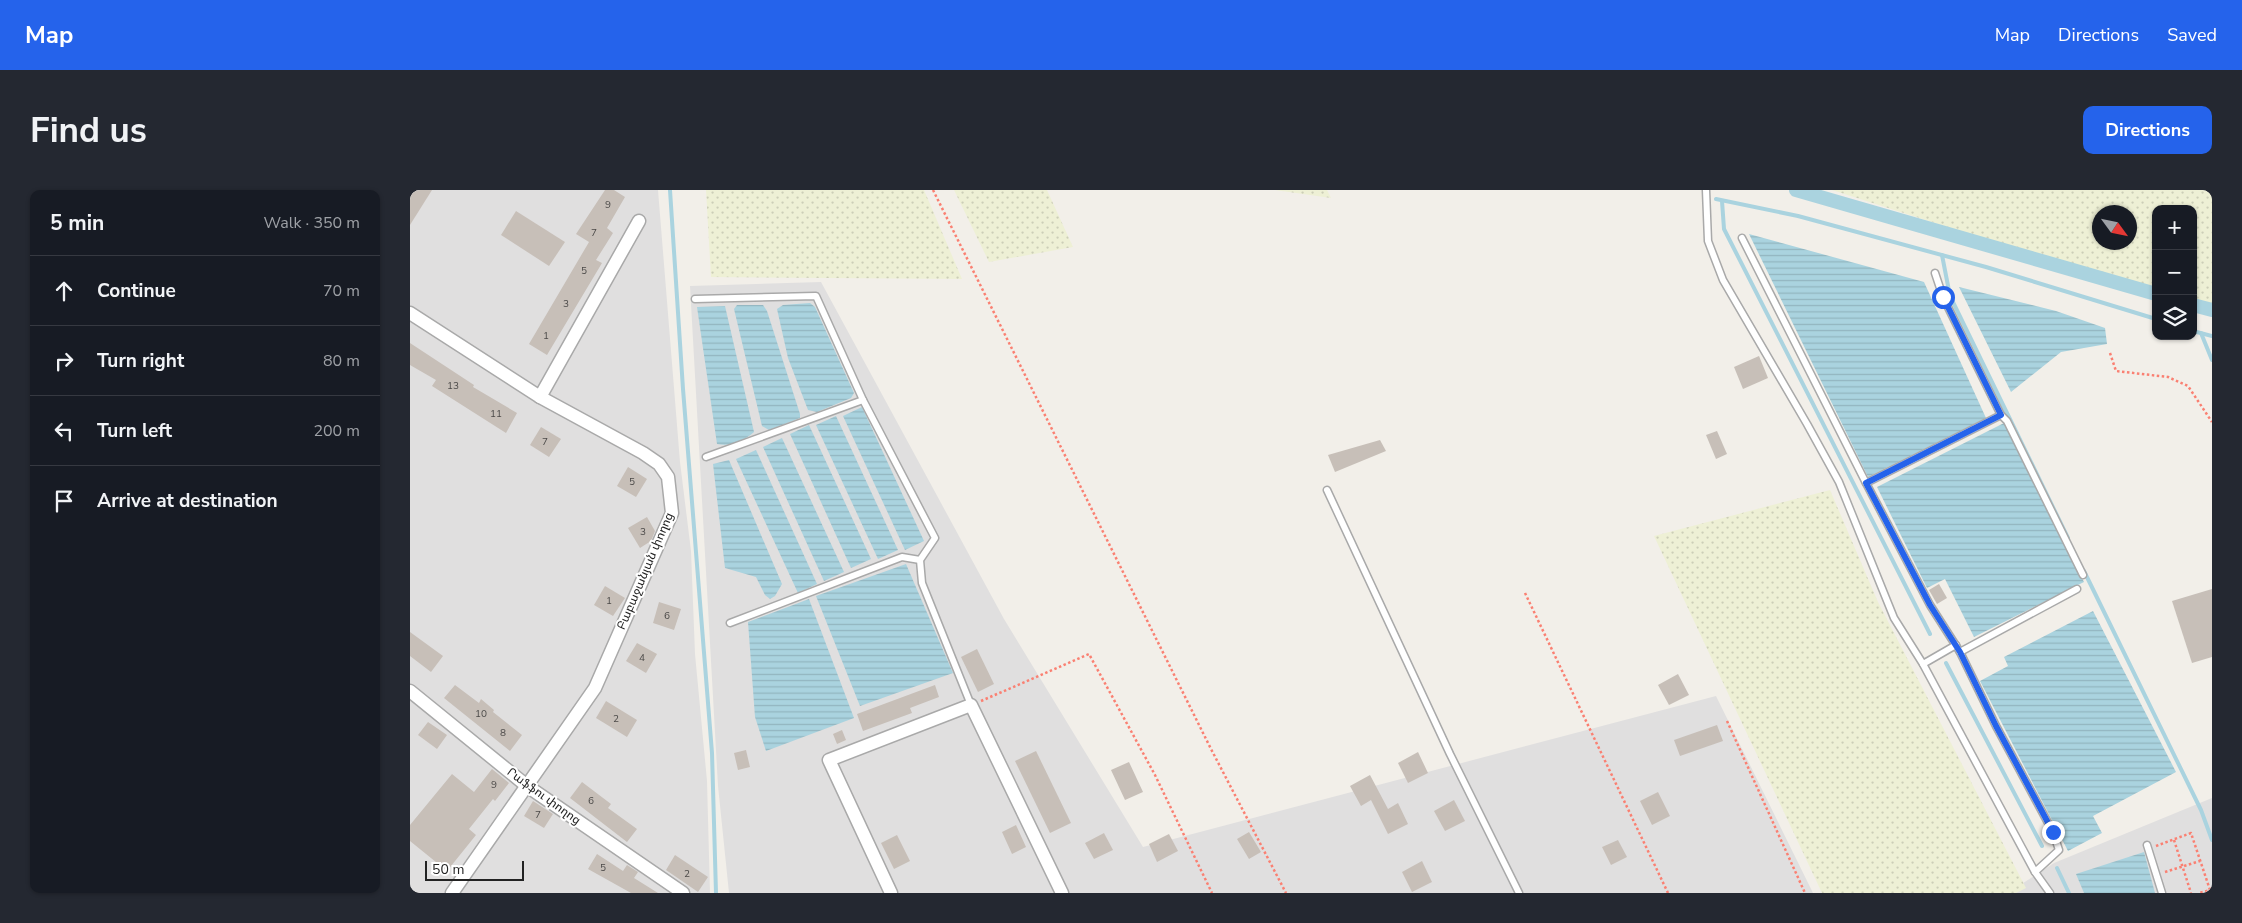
<!DOCTYPE html>
<meta charset="utf-8">
<style>
body{margin:0;font-family:"Nunito Sans","Noto Sans Armenian",sans-serif;background:#242831;color:#f1f3f6}
.controls{position:absolute;right:15px;top:15px;display:grid;overflow:hidden;border-radius:10px;box-shadow:0 1px 4px #0004}
.controls button{width:45px;height:45px;display:grid;place-items:center;padding:0;border:0;border-bottom:1px solid #363941;background:#171b24;color:#f1f3f6;font:25px sans-serif}
.compass{position:absolute;left:1682px;top:15px;width:45px;height:45px;border-radius:50%;background:#171b24;box-shadow:0 1px 4px #0004;rotate:123deg}
.scale{position:absolute;left:15px;bottom:12px;width:99px;box-sizing:border-box;padding-left:5px;border:2px solid #222;border-top:0;font-size:14px;line-height:18px;white-space:nowrap;color:#222;-webkit-text-stroke:4px #fff;paint-order:stroke}
.stop{position:absolute;width:15px;height:15px;margin:-11px;border:4px solid #2563eb;border-radius:50%;background:#fff}
.stop.end{background:#2563eb;border-color:#fff;box-shadow:0 1px 5px #0008}
.list{margin:0;padding:0;list-style:none}
h2{display:flex;justify-content:space-between;align-items:center;height:65px;margin:0;padding:0 20px;font-size:21px}
h2 small{font-size:16px;font-weight:400;color:#9ea1a6}
.list li{display:grid;grid-template-columns:32px 1fr auto;gap:15px;align-items:center;box-sizing:border-box;height:70px;padding:0 20px;border-top:1px solid #363941}
.list b{display:block;font-size:19px;white-space:nowrap}
.list em{font-size:16px;font-style:normal;color:#9ea1a6}
.icon{flex:none;width:28px;height:28px;fill:none;stroke:currentColor;stroke-width:2;stroke-linecap:round;stroke-linejoin:round}
.map{position:relative;flex:none;width:1802px;height:703px;overflow:hidden;border-radius:10px}
header{display:flex;align-items:center;gap:30px;box-sizing:border-box;height:70px;padding:0 25px;background:#2563eb;color:#fff}
header strong{font-size:24px}
nav{display:flex;gap:28px;margin-inline-start:auto;font-size:18px}
.intro{display:flex;align-items:center;justify-content:space-between;box-sizing:border-box;height:120px;padding:0 30px}
h1{margin:0;font-size:35px}
.button{padding:12px 22px;border-radius:10px;background:#2563eb;color:#fff;font-size:18px;font-weight:700}
main{display:flex;gap:30px;padding:0 30px}
aside{flex:1;background:#171b24;border-radius:10px;box-shadow:0 1px 4px #0004}
.map>svg:first-child{display:block}
.residential{fill:#e0dfdf}
.farmland{fill:url(#farmland-dots);fill-rule:evenodd}
.water{fill:url(#water-rules)}
.lines{fill:none;stroke-linecap:round;stroke-linejoin:round}
.stream{stroke:#aad3df;stroke-width:4}
.canal{stroke:#aad3df;stroke-width:14}
.building{fill:#c7bfb8}
.lane-casing{stroke:#a9a9a9;stroke-width:9}
.street-casing{stroke:#a9a9a9;stroke-width:15}
.path{stroke:#fa8072;stroke-width:2.5;stroke-dasharray:2.5 2.5;stroke-linecap:butt}
.lane{stroke:#fff;stroke-width:6}
.street{stroke:#fff;stroke-width:12}
.route{stroke:#2563eb;stroke-width:6}
.labels{text-anchor:middle;dominant-baseline:central;stroke-width:4;stroke-linejoin:round;paint-order:stroke}
.number-label{font-size:10px;fill:#4b4948}
.street-label{font-size:12px;fill:#222;stroke:#fff}
</style>
<header>
<strong>Map</strong>
<nav><a>Map</a><a>Directions</a><a>Saved</a></nav>
</header>
<div class="intro"><h1>Find us</h1><a class="button">Directions</a></div>
<main>
<aside>
<h2>5 min<small>Walk · 350 m</small></h2>
<ul class="list">
<li><svg class="icon" aria-label="ahead" viewBox="0 0 24 24"><path d="M12 20V5M6 11l6-6 6 6"/></svg><div><b>Continue</b></div><em>70 m</em></li>
<li><svg class="icon" aria-label="right" viewBox="0 0 24 24"><path d="M7 20v-9h11M14 6l5 5-5 5"/></svg><div><b>Turn right</b></div><em>80 m</em></li>
<li><svg class="icon" aria-label="left" viewBox="0 0 24 24"><path d="M17 20v-9H6M10 6l-5 5 5 5"/></svg><div><b>Turn left</b></div><em>200 m</em></li>
<li><svg class="icon" aria-label="arrive" viewBox="0 0 24 24"><path d="M6 21V4h12l-3 4 3 4H6"/></svg><div><b>Arrive at destination</b></div></li>
</ul>
</aside>
<div class="map">
<svg width="1802" height="703" viewBox="0 0 1802 703">
<defs>
<pattern id="farmland-dots" width="8" height="8" patternUnits="userSpaceOnUse" patternTransform="scale(1.25)"><rect width="8" height="8" fill="#eef0d5"/><path d="M2 2h.1M6 6h.1" fill="none" stroke="#ccceb7" stroke-width="1.8" stroke-linecap="round"/></pattern>
<pattern id="water-rules" width="6" height="5" patternUnits="userSpaceOnUse" patternTransform="scale(1.25)"><rect width="6" height="5" fill="#aad3df"/><path d="M0 2.5h6" fill="none" stroke="#92b5bf"/></pattern>
</defs>
<rect width="100%" height="100%" fill="#f2efe9"/>
<g class="residential">
<polygon points="0,0 248,0 270,272 281,361 285,464 297,591 300,703 0,703"/>
<polygon points="411,92 594,429 733,657 1306,506 1403,703 319,703 308,596 280,96"/>
<polygon points="1802,608 1802,703 1598,703 1644,673"/>
</g>
<g class="farmland">
<polygon points="296,0 514,0 552,89 301,87"/>
<polygon points="544,0 637,0 663,57 579,72"/>
<polygon points="865,0 917,0 921,8"/>
<path d="M1422 0H1802V118L1783 113V19H1746V102L1678 82ZM1690 22H1720V52H1690Z"/>
<polygon points="1420,300 1468,412 1616,698 1606,703 1412,703 1244,346"/>
</g>
<g class="water">
<polygon points="1339,44 1514,92 1576,228 1458,287"/>
<polygon points="1549,97 1646,121 1695,138 1697,154 1651,162 1601,202"/>
<polygon points="400,113 405,117 444,203 441,208 407,222 398,220 378,168 367,119 373,115"/>
<polygon points="327,115 353,115 357,121 390,224 390,228 359,240 352,236 324,119"/>
<path d="M315 116 344 242C334 251 321 257 307 254L287 117Z"/>
<polygon points="452,217 514,351 495,360 433,226"/>
<polygon points="426,226 488,360 468,369 406,235"/>
<polygon points="1594,233 1674,392 1564,447 1535,389 1517,398 1467,297"/>
<polygon points="399,235 461,369 441,378 380,244"/>
<polygon points="372,248 434,382 414,391 353,257"/>
<polygon points="346,260 407,394 388,403 326,269"/>
<polygon points="319,270 372,394 365,406 360,409 355,405 346,387 315,378 303,274"/>
<polygon points="496,374 543,483 450,516 406,406"/>
<polygon points="399,409 444,528 356,561 345,527 338,432"/>
<polygon points="1683,421 1766,582 1683,626 1692,643 1658,661 1570,491 1598,476 1594,467"/>
<polygon points="1734,662 1745,703 1674,703 1666,684"/>
</g>
<g class="lines">
<g class="stream">
<polyline points="260,0 273,199 302,563 306,703"/>
<polyline points="1306,9 1388,26 1576,77 1746,129"/>
<polyline points="1312,11 1314,39 1520,444"/>
<polyline points="1532,65 1540,106 1658,348"/>
<polyline points="1783,141 1802,146"/>
<polyline points="1791,143 1802,170"/>
<polyline points="1674,381 1791,620 1802,650"/>
<polyline points="1536,473 1632,656"/>
<polyline points="1647,678 1659,703"/>
</g>
<g class="canal">
<polyline points="1386,0 1746,104"/>
<polyline points="1783,115 1802,120"/>
</g>
</g>
<g class="building">
<polygon points="0,0 22,0 0,35"/>
<polygon points="195,0 204,0 215,7 197,38 203,43 186,70 192,73 137,165 119,154 179,52 166,44"/>
<polygon points="106,21 155,52 139,76 91,45"/>
<polygon points="0,153 64,195 63,197 107,223 96,243 22,196 26,190 0,175"/>
<polygon points="1349,166 1358,188 1333,199 1324,177"/>
<polygon points="131,237 151,249 139,267 120,255"/>
<polygon points="1307,241 1317,264 1306,269 1296,245"/>
<polygon points="970,250 976,261 925,282 918,265"/>
<polygon points="218,277 237,289 226,307 207,296"/>
<polygon points="237,327 245,341 241,351 230,358 218,338"/>
<polygon points="1529,394 1537,408 1527,414 1519,400"/>
<polygon points="195,396 215,408 203,426 184,415"/>
<polygon points="1802,399 1802,467 1782,473 1762,411"/>
<polygon points="249,412 271,419 264,440 243,433"/>
<polygon points="0,442 33,466 21,482 0,466"/>
<polygon points="227,453 247,464 236,483 216,471"/>
<polygon points="567,459 584,494 568,502 551,467"/>
<polygon points="1268,484 1279,505 1259,515 1248,495"/>
<polygon points="45,495 69,513 71,509 84,520 83,522 112,545 100,561 34,508"/>
<polygon points="525,495 529,507 500,518 502,523 453,541 447,524"/>
<polygon points="196,511 227,530 217,547 186,528"/>
<polygon points="18,532 37,545 27,559 8,545"/>
<polygon points="1307,535 1313,551 1270,566 1264,550"/>
<polygon points="432,540 436,550 427,554 423,544"/>
<polygon points="336,560 340,577 328,580 324,563"/>
<polygon points="626,561 661,633 640,643 605,571"/>
<polygon points="1008,562 1018,583 998,593 988,573"/>
<polygon points="719,572 733,602 715,610 701,580"/>
<polygon points="82,579 99,593 85,611 83,609 59,639 66,645 37,681 0,651 0,635 42,584 64,602"/>
<polygon points="960,585 978,619 988,613 998,634 978,644 961,610 951,616 940,596"/>
<polygon points="172,592 201,614 198,618 227,639 217,652 160,608"/>
<polygon points="1248,602 1260,626 1242,635 1230,611"/>
<polygon points="1044,610 1055,631 1035,641 1024,621"/>
<polygon points="123,611 143,624 134,638 114,626"/>
<polygon points="606,635 616,657 602,664 592,642"/>
<polygon points="839,642 851,662 839,669 827,649"/>
<polygon points="694,643 703,660 684,669 675,653"/>
<polygon points="759,644 768,661 747,672 739,654"/>
<polygon points="487,645 500,671 484,679 471,653"/>
<polygon points="1208,650 1217,667 1201,675 1192,657"/>
<polygon points="187,664 213,681 217,675 228,682 224,688 248,703 221,703 178,679"/>
<polygon points="265,665 298,687 288,702 256,680"/>
<polygon points="1012,671 1022,692 1002,702 992,682"/>
</g>
<g class="lines">
<defs>
<g id="lane">
<polyline points="1296,0 1298,51 1313,90 1397,234 1429,292 1484,428 1513,474 1625,682 1640,703"/>
<polyline points="1332,48 1456,293 1520,415 1550,462 1586,536 1643,642 1649,660 1625,682"/>
<polyline points="1525,83 1533,107 1591,225 1597,231 1673,385"/>
<polyline points="285,109 406,106 453,210 525,348 510,370 512,393 561,515"/>
<polyline points="296,267 453,210"/>
<polyline points="1456,293 1591,225"/>
<polyline points="917,300 1040,564 1109,703"/>
<polyline points="320,433 492,367 510,370"/>
<polyline points="1550,462 1667,399"/>
<polyline points="1513,474 1546,455"/>
<polyline points="1737,655 1752,703"/>
</g>
<g id="street">
<polyline points="0,123 130,207 233,263 249,274 258,287 262,323 185,498 42,703"/>
<polyline points="130,207 229,31"/>
<polyline points="0,501 117,596 273,703"/>
<polyline points="481,703 419,570 561,515 652,703"/>
</g>
</defs>
<use href="#lane" class="lane-casing"/>
<use href="#street" class="street-casing"/>
<g class="path">
<polyline points="523,0 801,559 876,703"/>
<polyline points="1700,163 1706,181 1758,187 1778,196 1802,232"/>
<polyline points="1115,403 1258,703"/>
<polyline points="571,511 679,464 745,585 802,703"/>
<polyline points="1317,531 1395,703"/>
<polyline points="1764,650 1781,703"/>
<polyline points="1746,656 1781,643 1800,700 1789,703"/>
<polyline points="1755,682 1790,671"/>
</g>
<use href="#lane" class="lane"/>
<use href="#street" class="street"/>
</g>
<g class="lines">
<polyline class="route" points="1533,107 1591,225 1456,293 1520,415 1550,462 1586,536 1643,642"/>
</g>
<g class="labels">
<g class="number-label">
<text x="198" y="15">9</text>
<text x="184" y="43">7</text>
<text x="174" y="81">5</text>
<text x="156" y="114">3</text>
<text x="136" y="146">1</text>
<text x="43" y="196">13</text>
<text x="86" y="224">11</text>
<text x="135" y="252">7</text>
<text x="222" y="292">5</text>
<text x="233" y="342">3</text>
<text x="199" y="411">1</text>
<text x="257" y="426">6</text>
<text x="232" y="468">4</text>
<text x="71" y="524">10</text>
<text x="206" y="529">2</text>
<text x="93" y="543">8</text>
<text x="84" y="595">9</text>
<text x="181" y="611">6</text>
<text x="128" y="625">7</text>
<text x="193" y="678">5</text>
<text x="277" y="684">2</text>
</g>
<g class="street-label">
<text transform="translate(235 381) rotate(-67)">Բաբաջանյան փողոց</text>
<text transform="translate(134 606) rotate(36)">Րաֆֆու փողոց</text>
</g>
</g>
</svg>
<div class="controls">
<button>+</button>
<button>−</button>
<button><svg class="icon" aria-label="layers" viewBox="0 0 24 24"><path d="M12 4l9 5-9 5-9-5zM3 14l9 5 9-5"/></svg></button>
</div>
<svg class="compass" viewBox="-18 -18 36 36"><path d="M0-13l5 13h-10z" fill="#e53935"/><path d="M0 13l5-13h-10z" fill="#9ea1a6"/></svg>
<div class="scale">50 m</div>
<div class="stop" style="left:1533px;top:107px"></div>
<div class="stop end" style="left:1643px;top:642px"></div>
</div>
</main>
